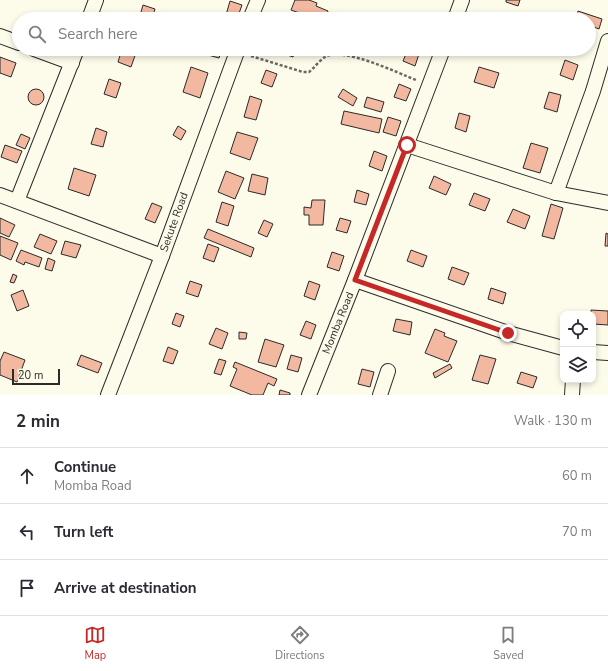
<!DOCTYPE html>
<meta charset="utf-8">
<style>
body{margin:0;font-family:"Nunito Sans",sans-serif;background:#f2f2f3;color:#2b2b33}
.controls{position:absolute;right:12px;bottom:12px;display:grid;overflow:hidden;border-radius:8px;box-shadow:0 2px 6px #0003}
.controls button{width:36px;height:36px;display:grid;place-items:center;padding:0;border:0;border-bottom:1px solid #e1e1e2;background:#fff;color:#2b2b33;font:20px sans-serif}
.scale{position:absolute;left:12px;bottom:10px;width:48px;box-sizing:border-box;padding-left:4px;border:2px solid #2b2b2b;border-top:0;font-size:11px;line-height:14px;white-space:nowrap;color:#2b2b2b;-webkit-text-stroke:3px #fdfbea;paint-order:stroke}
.stop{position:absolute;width:12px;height:12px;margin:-9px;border:3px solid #c62828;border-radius:50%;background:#fff}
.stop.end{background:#c62828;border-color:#fff;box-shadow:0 1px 4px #0008}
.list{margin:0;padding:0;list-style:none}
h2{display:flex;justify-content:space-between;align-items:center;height:52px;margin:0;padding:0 16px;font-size:17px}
h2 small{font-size:13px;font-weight:400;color:#7c7c81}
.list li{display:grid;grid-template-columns:26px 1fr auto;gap:12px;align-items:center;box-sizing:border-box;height:56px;padding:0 16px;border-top:1px solid #e1e1e2}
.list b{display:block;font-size:15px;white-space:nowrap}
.list p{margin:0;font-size:13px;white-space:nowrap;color:#7c7c81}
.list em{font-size:13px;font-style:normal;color:#7c7c81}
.icon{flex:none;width:22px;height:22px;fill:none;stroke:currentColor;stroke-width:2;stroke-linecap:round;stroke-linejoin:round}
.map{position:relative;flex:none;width:608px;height:395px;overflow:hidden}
.search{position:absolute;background:#fff;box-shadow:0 2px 6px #0003;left:12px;right:12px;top:12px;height:44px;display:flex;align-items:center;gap:10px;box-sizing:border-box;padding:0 14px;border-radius:22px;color:#7c7c81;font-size:15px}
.sheet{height:220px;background:#fff}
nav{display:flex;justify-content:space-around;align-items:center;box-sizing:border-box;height:56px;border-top:1px solid #e1e1e2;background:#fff;font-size:11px;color:#7c7c81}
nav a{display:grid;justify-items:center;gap:2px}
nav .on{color:#c62828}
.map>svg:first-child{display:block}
.building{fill:#f2b8a0;stroke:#2b2b2b}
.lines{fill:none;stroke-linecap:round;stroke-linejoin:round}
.street-casing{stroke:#2b2b2b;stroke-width:16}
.path{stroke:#6a6964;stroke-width:2.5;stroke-dasharray:3 2;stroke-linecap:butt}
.street{stroke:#fdfbea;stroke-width:14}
.route{stroke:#c62828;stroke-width:5}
.labels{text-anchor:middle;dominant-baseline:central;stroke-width:3;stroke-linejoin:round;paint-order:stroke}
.street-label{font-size:11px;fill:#2b2b2b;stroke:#fdfbea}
</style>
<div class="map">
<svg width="608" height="395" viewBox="0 0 608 395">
<rect width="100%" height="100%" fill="#fdfbea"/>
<g class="building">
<polygon points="295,0 309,0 317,3 316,6 328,11 325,19 316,19 291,10"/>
<polygon points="506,0 520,0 518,6 506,2"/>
<polygon points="230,1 242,5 237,19 226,15"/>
<polygon points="143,5 155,9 152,19 139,19"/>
<polygon points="578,11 602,19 599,29 591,26 589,33 589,19 575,19"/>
<polygon points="122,49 137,50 131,67 118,62"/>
<polygon points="209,49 222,49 219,58 208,55"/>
<polygon points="280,49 296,49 293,57 279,52"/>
<polygon points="408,49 415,49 420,51 415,66 403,61"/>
<polygon points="0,57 16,63 11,77 0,73"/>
<polygon points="565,60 578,65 573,80 560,75"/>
<polygon points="191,67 208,73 200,98 183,92"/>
<polygon points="479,67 499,73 494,88 474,82"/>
<polygon points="266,70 277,74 272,87 261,83"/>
<polygon points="109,79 121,83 116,98 104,94"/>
<polygon points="399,84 411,89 406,101 394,97"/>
<circle cx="36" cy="97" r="8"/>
<polygon points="343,89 357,98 353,106 338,97"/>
<polygon points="549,92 561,95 557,112 544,108"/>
<polygon points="250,96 262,100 256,120 244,117"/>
<polygon points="367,97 384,102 381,112 364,107"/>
<polygon points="344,111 382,119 379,133 341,124"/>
<polygon points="459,113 470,116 466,132 455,128"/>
<polygon points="388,117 401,121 396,136 383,132"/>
<polygon points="178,126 186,131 181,140 173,135"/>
<polygon points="96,128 107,132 103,147 91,144"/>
<polygon points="237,132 258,138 250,160 230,153"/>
<polygon points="21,134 30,138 25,149 16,145"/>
<polygon points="531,143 548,148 540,173 523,168"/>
<polygon points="5,145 22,151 17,163 1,157"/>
<polygon points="374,151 387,156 382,171 369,166"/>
<polygon points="74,168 96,175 89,196 68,189"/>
<polygon points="226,171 244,178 235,199 218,192"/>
<polygon points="252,174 268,178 265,195 248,191"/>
<polygon points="434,176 451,184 446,195 429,188"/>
<polygon points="357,190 369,194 366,205 354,202"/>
<polygon points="474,193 490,199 485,211 469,205"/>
<polygon points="312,200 325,200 323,225 309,225 309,215 304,215 304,207 311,208"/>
<polygon points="222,202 234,206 228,226 216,222"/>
<polygon points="152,203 162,207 155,223 145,219"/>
<polygon points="551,204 563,208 554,239 542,236"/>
<polygon points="513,209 530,216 525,229 507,222"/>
<polygon points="0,218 15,225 9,237 0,233"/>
<polygon points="340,218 351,221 347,233 336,230"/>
<polygon points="264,220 273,224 267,237 258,233"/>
<polygon points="208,229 254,248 251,257 204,238"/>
<polygon points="606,233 608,234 608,246 605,246"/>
<polygon points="40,234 57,241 51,254 34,247"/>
<polygon points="0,236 18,243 11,260 0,255"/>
<polygon points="65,241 81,245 76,258 61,254"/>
<polygon points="208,244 219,248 214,262 203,258"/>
<polygon points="21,250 42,258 39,267 25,262 24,265 16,261"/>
<polygon points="411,250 427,256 423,267 407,261"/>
<polygon points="332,252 344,256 339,271 327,267"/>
<polygon points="48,258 55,261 52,271 45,269"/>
<polygon points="452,267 469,273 464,285 448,279"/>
<polygon points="13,274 17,276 14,283 10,282"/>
<polygon points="190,281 202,285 198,297 186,293"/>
<polygon points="309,281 320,285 315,300 304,296"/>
<polygon points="491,288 506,293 503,304 488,299"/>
<polygon points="23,290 29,306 17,311 11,295"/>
<polygon points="591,310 608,311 608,325 593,324 593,314 591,314"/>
<polygon points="176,313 184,316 180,327 172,324"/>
<polygon points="396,319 412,322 410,335 393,331"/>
<polygon points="306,321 316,325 311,339 300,335"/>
<polygon points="216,328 228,333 222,349 209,344"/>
<polygon points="435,329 445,333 444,336 457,341 448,362 425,353"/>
<polygon points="239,332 247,333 246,339 239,339"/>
<polygon points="265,339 284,345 276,367 258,362"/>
<polygon points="168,347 178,351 173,364 163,361"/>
<polygon points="4,352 25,360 17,382 0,375 0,361"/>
<polygon points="81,355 102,363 98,373 77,365"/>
<polygon points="291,355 302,358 298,372 287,369"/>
<polygon points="480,355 496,359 488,384 472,380"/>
<polygon points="219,359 226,361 221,375 214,373"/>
<polygon points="235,362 277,379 274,386 268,383 263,395 252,395 230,386 237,369 233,367"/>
<polygon points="450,364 452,368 435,378 433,373"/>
<polygon points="362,369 374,372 370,387 358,384"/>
<polygon points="521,372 537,377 533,388 517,383"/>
<polygon points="280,390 290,393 290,395 279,395"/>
</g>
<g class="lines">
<defs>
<g id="street">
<polyline points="89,19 96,0"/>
<polyline points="250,19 258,0"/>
<polyline points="455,19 462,0"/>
<polyline points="0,36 19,43"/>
<polyline points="34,49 72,63"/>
<polyline points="407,145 556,193 608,203"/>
<polyline points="556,193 593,91 608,41"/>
<polyline points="0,195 162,256"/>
<polyline points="17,201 77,49"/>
<polyline points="355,280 508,333 563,348"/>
<polyline points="593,352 608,353"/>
<polyline points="108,395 162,256 238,49"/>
<polyline points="309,395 355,280 443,49"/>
<polyline points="380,395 388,371"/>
<polyline points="572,395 573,380"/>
</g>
</defs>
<use href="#street" class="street-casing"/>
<path class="path" d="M251 56 303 72H309C314 68 320 60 325 57 342 46 398 73 416 80"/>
<use href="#street" class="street"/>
</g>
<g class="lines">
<polyline class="route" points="407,145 355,280 508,333"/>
</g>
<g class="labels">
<g class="street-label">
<text transform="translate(174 222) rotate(-70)">Sekute Road</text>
<text transform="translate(338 323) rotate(-68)">Momba Road</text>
</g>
</g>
</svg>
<div class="controls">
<button><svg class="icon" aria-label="locate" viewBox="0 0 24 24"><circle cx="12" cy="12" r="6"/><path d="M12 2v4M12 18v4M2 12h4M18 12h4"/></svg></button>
<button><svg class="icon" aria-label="layers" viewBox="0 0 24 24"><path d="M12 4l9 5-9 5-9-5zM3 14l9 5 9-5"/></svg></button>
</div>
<div class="scale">20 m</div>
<div class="stop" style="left:407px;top:145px"></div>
<div class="stop end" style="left:508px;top:333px"></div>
<div class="search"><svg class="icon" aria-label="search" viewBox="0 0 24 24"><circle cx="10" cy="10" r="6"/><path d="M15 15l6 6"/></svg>Search here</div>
</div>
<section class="sheet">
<h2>2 min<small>Walk · 130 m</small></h2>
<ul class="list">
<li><svg class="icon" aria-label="ahead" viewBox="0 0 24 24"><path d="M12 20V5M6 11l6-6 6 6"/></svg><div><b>Continue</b><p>Momba Road</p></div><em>60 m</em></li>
<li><svg class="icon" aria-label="left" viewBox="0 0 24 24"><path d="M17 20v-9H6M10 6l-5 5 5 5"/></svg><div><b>Turn left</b></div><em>70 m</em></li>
<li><svg class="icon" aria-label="arrive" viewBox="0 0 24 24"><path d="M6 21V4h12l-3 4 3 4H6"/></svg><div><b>Arrive at destination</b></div></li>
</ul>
</section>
<nav>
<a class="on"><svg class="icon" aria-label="map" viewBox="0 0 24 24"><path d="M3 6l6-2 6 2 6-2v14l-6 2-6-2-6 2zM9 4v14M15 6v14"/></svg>Map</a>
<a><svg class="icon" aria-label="directions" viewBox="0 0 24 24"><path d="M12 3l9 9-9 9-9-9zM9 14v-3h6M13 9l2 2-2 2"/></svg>Directions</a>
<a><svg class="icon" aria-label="saved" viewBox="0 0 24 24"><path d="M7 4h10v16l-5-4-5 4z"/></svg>Saved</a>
</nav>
